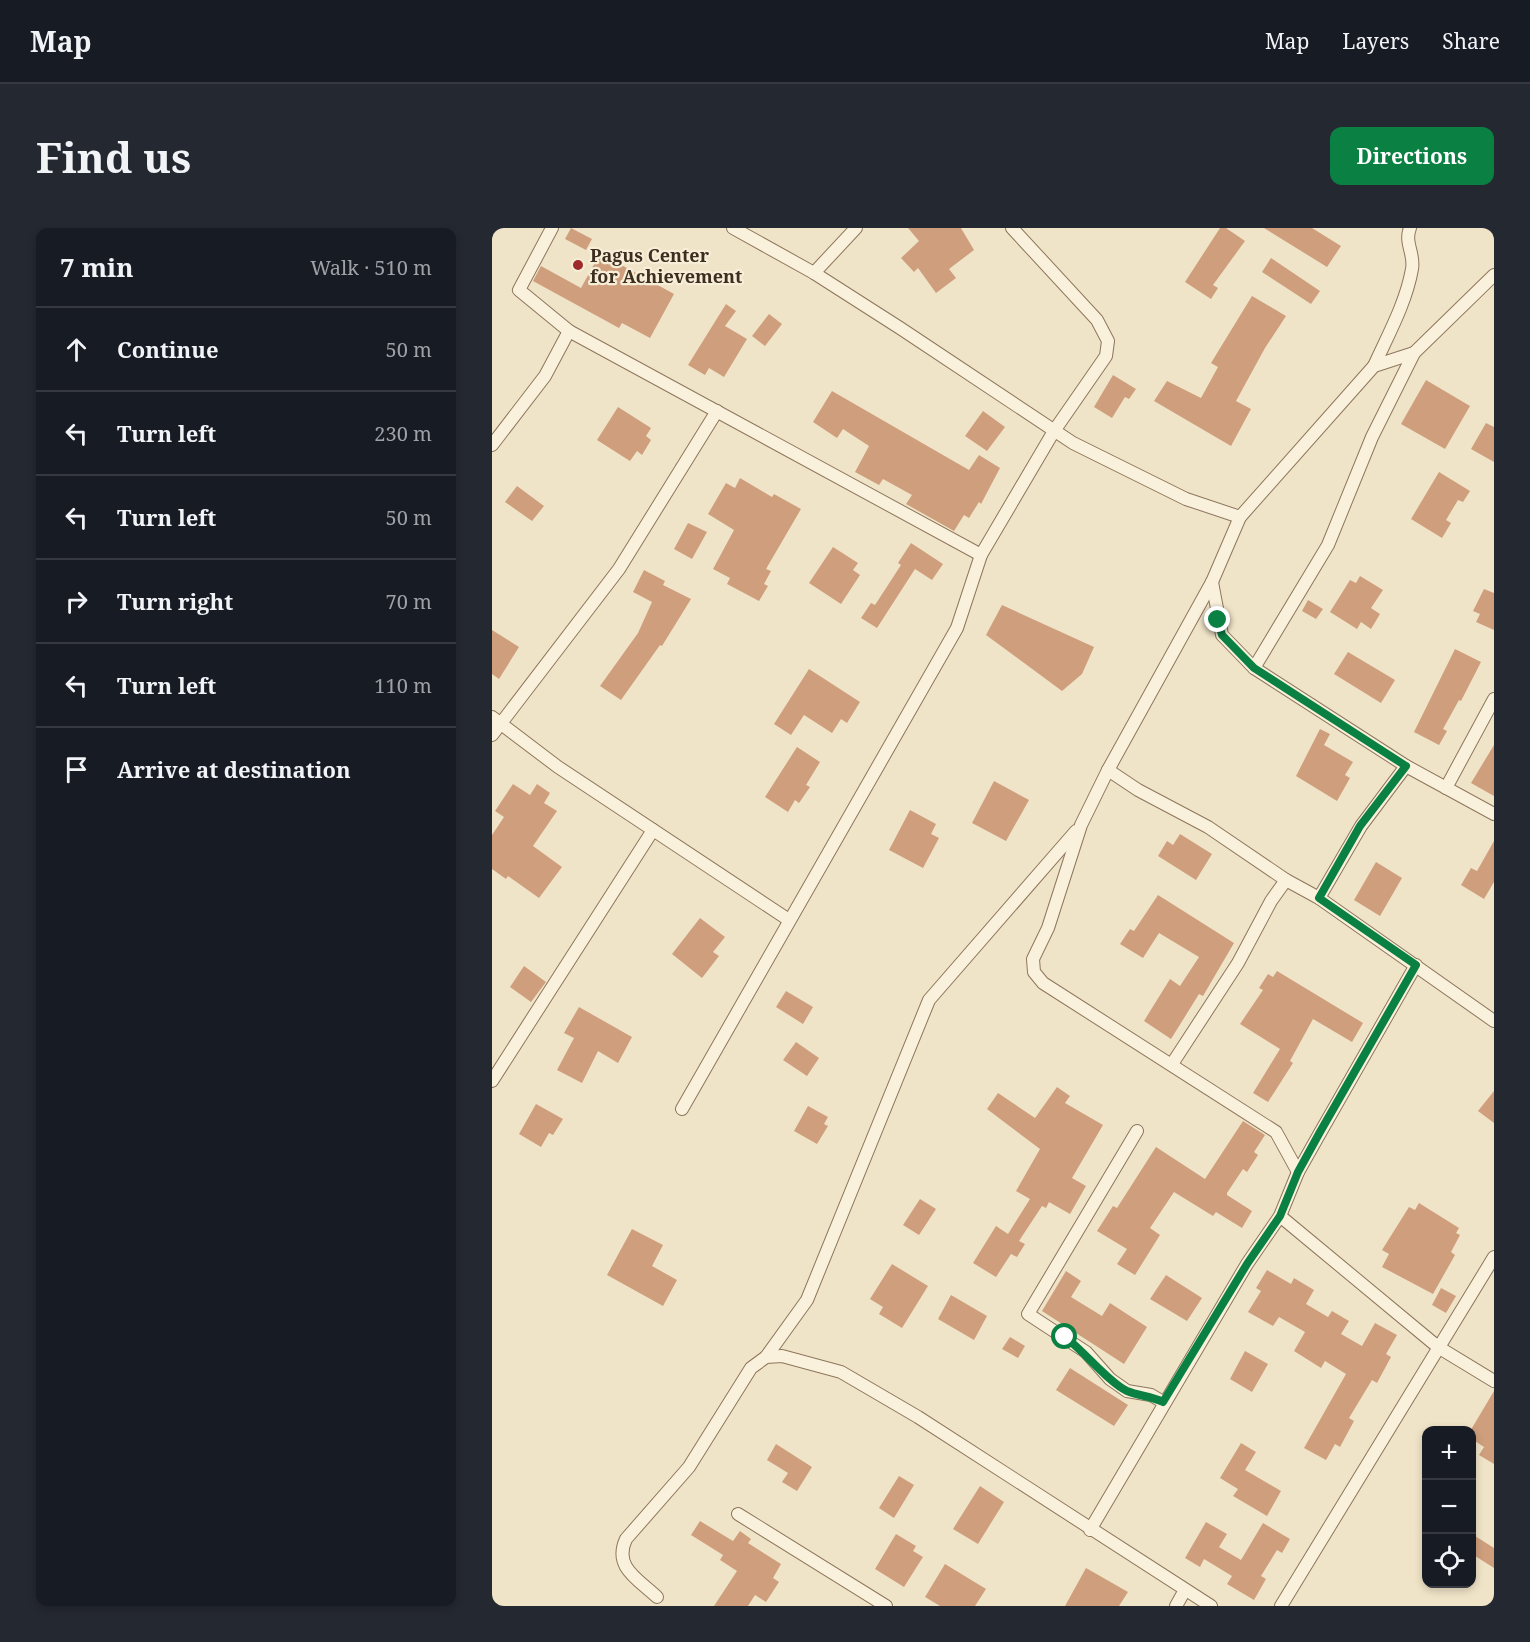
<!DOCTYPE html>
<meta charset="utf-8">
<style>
body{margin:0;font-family:"Noto Serif",serif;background:#242831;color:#f1f3f6}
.controls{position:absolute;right:18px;bottom:18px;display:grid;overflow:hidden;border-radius:12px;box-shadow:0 3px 9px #0003}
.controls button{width:54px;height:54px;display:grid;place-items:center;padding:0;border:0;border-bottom:2px solid #363941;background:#171b24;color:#f1f3f6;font:30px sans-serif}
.stop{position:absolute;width:18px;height:18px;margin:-14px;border:4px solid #0b8043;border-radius:50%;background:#fff}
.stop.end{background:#0b8043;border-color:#fff;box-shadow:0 2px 6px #0008}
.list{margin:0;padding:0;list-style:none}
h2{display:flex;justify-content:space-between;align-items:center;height:78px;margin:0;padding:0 24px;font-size:26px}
h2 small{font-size:20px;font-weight:400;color:#9ea1a6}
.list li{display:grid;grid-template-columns:39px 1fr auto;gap:18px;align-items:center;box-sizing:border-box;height:84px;padding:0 24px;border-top:2px solid #363941}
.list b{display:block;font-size:22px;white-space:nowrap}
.list em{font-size:20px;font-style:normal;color:#9ea1a6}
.icon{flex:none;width:33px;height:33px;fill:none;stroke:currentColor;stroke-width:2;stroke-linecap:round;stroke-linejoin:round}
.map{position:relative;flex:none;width:1002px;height:1378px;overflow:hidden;border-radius:12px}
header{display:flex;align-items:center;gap:36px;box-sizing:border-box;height:84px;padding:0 30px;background:#171b24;border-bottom:2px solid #363941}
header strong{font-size:28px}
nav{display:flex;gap:33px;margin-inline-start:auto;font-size:21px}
.intro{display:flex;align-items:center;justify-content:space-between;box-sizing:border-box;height:144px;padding:0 36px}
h1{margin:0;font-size:42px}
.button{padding:15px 27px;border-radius:12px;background:#0b8043;color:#fff;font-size:21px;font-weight:700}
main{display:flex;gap:36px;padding:0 36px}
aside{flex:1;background:#171b24;border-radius:12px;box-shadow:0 3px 9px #0003}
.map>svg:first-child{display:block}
.building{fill:#cf9f7d}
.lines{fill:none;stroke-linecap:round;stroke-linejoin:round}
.street-casing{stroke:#8d765c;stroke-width:14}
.street{stroke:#faf1dc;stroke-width:12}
.route{stroke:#0b8043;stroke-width:8}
.poi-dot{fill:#9e2a2b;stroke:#f7eed8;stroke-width:2}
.labels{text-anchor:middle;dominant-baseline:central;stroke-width:4.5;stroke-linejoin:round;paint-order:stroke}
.poi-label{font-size:18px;font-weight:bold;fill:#3d2e20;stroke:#f7eed8;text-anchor:start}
</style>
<header>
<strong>Map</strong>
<nav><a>Map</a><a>Layers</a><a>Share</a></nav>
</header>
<div class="intro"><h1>Find us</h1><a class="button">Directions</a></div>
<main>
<aside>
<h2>7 min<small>Walk · 510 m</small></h2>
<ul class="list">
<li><svg class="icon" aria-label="ahead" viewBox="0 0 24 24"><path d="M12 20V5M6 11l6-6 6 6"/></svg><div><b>Continue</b></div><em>50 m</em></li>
<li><svg class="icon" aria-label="left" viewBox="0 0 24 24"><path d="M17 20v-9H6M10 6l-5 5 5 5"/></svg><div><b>Turn left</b></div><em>230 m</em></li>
<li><svg class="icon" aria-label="left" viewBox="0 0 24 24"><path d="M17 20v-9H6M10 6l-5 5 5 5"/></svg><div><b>Turn left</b></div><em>50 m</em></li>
<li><svg class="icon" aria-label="right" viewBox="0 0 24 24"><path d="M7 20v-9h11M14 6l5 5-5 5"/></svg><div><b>Turn right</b></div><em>70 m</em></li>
<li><svg class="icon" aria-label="left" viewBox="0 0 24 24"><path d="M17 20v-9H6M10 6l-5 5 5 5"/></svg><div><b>Turn left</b></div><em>110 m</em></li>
<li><svg class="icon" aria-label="arrive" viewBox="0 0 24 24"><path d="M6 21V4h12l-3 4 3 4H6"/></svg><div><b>Arrive at destination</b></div></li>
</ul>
</aside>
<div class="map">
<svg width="1002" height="1378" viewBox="0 0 1002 1378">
<rect width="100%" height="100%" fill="#f0e4c8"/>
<g class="building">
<polygon points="79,0 100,11 94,22 73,11"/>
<polygon points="416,0 469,0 482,22 457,41 464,50 444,65 426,40 422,44 409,30 427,13"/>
<polygon points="728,0 734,0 753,13 721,57 726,60 719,71 693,54"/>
<polygon points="772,0 820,0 849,18 835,39"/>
<polygon points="110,22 126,31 124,34 182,66 158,110 130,95 127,100 41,53 49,38 89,60"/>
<polygon points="779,30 828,63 819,76 770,44"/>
<polygon points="760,68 794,88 773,120 744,173 759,181 739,218 662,173 675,153 709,170 726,139 719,135"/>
<polygon points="234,76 244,83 233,98 255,111 232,149 217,140 213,147 196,137"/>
<polygon points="277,86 290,96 273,118 260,108"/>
<polygon points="621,147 644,161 637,171 633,169 620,190 602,179"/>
<polygon points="934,152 978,178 953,221 909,196"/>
<polygon points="340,163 477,242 487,227 508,240 489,276 487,274 477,290 472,287 462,303 414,276 420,267 391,251 387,257 363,244 377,218 351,201 345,210 321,194"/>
<polygon points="126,179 159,200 154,208 159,212 150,227 145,223 138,233 105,212"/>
<polygon points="491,183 513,199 495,223 473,208"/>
<polygon points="994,195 1002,199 1002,234 979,221"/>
<polygon points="947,244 978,263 971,274 966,272 954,292 959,295 950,310 919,291"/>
<polygon points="248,250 280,269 282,266 309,281 274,341 279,343 272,356 276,358 267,373 235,356 238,350 221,341 242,302 216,286 234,255 243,260"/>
<polygon points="25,258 52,278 40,293 13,274"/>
<polygon points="196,295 215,304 200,331 182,321"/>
<polygon points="419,315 451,336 440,352 423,341 385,400 369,390 379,375 383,377 409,337 406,335"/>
<polygon points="341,319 366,335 361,342 368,347 349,376 317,355"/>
<polygon points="152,342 173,353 171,357 199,371 170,418 168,417 129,472 108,458 146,405 160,374 141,364"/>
<polygon points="868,348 891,362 879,380 888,386 879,401 869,394 865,401 838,384 858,352 864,355"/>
<polygon points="992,361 1002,365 1002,402 984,394 988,386 981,383"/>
<polygon points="816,372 831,381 824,391 810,383"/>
<polygon points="510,377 602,419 590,446 570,463 494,407"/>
<polygon points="0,402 27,419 7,451 0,446"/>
<polygon points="963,421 989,434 969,473 967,472 951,501 955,503 947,517 922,504"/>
<polygon points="856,424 903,452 889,475 842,446"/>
<polygon points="317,441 368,474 355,495 349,491 340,505 312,487 299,507 282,496"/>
<polygon points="828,501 838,506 832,517 861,534 853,547 858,550 845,573 804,548"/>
<polygon points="1002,517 1002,568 979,555"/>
<polygon points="305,519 328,534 314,557 318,559 307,575 303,572 296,584 273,569"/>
<polygon points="502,553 537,572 514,613 480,595"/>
<polygon points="21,556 38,567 45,556 58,565 52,575 65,583 41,618 70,639 47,670 16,648 14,651 0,641 0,607 12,589 3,583"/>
<polygon points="418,582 444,596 439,606 447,610 431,640 397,622"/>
<polygon points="688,606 720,626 704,652 666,628 675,613 681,617"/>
<polygon points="1002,613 1002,654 992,671 969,657 979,640 985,643"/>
<polygon points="884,634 910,650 888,688 862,672"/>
<polygon points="666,667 742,715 711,768 707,766 679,811 652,793 678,751 688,758 707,729 667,705 651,730 628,716 638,701 642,703"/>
<polygon points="208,690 233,709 221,724 227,728 210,750 180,726"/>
<polygon points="32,738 54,754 39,774 18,759"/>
<polygon points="785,743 871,795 860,814 821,791 798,833 801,835 776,874 761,865 788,821 748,796 771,762 767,760 776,746 781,749"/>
<polygon points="294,763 321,779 311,796 284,779"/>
<polygon points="87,779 140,809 126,835 106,823 90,855 65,842 82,810 72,805"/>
<polygon points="304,814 327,830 315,848 291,832"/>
<polygon points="565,859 578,868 573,875 611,897 580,950 594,958 578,986 557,974 554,980 550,978 527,1013 533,1016 525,1029 519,1026 504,1049 481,1035 504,998 516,1006 538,971 524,963 548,921 495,881 506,865 543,890"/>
<polygon points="1002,863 1002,895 986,883"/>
<polygon points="44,876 71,891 61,907 57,905 49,919 27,906"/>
<polygon points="316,878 336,889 332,896 336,898 325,916 302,903"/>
<polygon points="751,893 773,907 762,924 766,927 755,944 751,941 735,965 735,967 760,983 750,1000 724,984 721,988 682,964 658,1000 668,1007 643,1047 625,1036 635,1021 605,1003 621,978 625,980 664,919 713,951"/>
<polygon points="428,971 444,981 427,1007 411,997"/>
<polygon points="927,975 967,1000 964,1005 968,1007 959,1024 963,1027 941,1066 890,1039 897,1026 890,1022 917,979 923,982"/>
<polygon points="140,1001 171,1017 160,1038 185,1052 171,1078 115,1047"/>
<polygon points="400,1036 436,1058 410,1100 387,1086 391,1079 378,1071"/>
<polygon points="775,1042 799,1056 802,1050 822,1062 814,1076 836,1089 840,1083 857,1093 849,1106 870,1118 883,1095 905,1107 894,1126 899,1129 885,1155 880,1152 857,1190 862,1193 848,1219 843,1216 834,1232 812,1220 854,1146 833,1133 829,1140 802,1123 813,1104 787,1089 781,1098 756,1084 769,1063 764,1060"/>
<polygon points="574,1043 589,1053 579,1069 610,1088 618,1075 655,1099 632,1136 550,1083"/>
<polygon points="674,1047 710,1070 695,1093 658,1071"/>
<polygon points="949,1060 964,1068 954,1085 940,1077"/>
<polygon points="459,1067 495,1088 482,1112 446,1091"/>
<polygon points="518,1109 533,1118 526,1130 510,1121"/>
<polygon points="753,1123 776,1136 760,1164 738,1151"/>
<polygon points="578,1140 636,1177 622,1198 564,1162"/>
<polygon points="1002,1163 1002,1236 987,1227 992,1219 980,1211 980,1200"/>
<polygon points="749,1215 764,1224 753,1242 789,1263 775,1288 741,1268 746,1261 728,1250"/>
<polygon points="284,1216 320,1239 305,1263 290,1254 296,1245 275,1232"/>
<polygon points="407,1248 422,1257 402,1290 387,1280"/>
<polygon points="488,1258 512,1274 486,1316 461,1301"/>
<polygon points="208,1293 241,1313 248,1303 259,1311 256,1315 289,1336 281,1350 287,1354 274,1374 263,1367 256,1378 222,1378 245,1343 228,1332 231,1327 199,1307"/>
<polygon points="714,1294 735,1306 727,1319 749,1332 771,1295 798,1311 790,1325 785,1322 769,1348 774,1351 762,1372 735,1356 740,1348 712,1331 708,1339 693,1330"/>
<polygon points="404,1306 424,1318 421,1323 431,1329 412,1359 383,1341"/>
<polygon points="980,1306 1002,1320 1002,1340 980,1326"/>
<polygon points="453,1336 494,1361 483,1378 448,1378 433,1369"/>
<polygon points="594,1340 636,1364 627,1378 573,1378"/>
</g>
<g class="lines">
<defs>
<g id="street">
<polyline points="241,0 322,45 408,100 581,215 694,271 748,289"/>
<polyline points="322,45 364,0"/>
<polyline points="77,103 489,327"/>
<path d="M882 138C896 107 914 75 920 41 923 26 912 15 918 0"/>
<polyline points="0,217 53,148 77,103 27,62 60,0"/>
<polyline points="720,354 730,407 762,440 914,538 1002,586"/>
<polyline points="762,440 836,317 880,209 922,125 1002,47"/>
<polyline points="0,489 66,539 297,692"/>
<polyline points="0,507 127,341 225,183"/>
<polyline points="616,542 646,562 716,599 794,652 827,670 1002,793"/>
<polyline points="954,560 1002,471"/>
<polyline points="827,670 869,598 914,538"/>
<polyline points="680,836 746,735 779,673 794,652"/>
<polyline points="0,853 161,602"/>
<polyline points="190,881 465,400 489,327 562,203 614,128 616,113 605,92 520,0"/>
<polyline points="645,903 536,1086 594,1124 618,1151 635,1163 659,1167 671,1174"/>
<polyline points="806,944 784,904 551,755 542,744 541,731 556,700 589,597 616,542 720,354 748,289 882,138 922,125"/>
<polyline points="788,988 946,1119 1002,1153"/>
<polyline points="274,1129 315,1072 437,772 584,603"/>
<polyline points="246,1286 394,1378"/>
<polyline points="598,1302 755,1036 788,988 806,944 828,905 924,737"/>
<path d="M165 1369C146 1351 121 1339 134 1311L197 1239 259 1140 274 1129 290 1128 349 1144 426 1189 719 1378"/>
<polyline points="684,1378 693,1362"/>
<polyline points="789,1378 1002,1029"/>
</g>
</defs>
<use href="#street" class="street-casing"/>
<use href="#street" class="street"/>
</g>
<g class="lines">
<path class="route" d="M573 1109C592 1123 617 1155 635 1163 647 1168 659 1168 671 1174L755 1036 788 988 806 944 828 904 924 737 827 670 868 598 914 538 762 440 730 407 726 392"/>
</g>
<circle class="poi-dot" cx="86" cy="37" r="6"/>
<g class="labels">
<g class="poi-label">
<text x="98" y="27">Pagus Center<tspan x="98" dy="21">for Achievement</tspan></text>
</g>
</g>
</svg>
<div class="controls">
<button>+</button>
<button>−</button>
<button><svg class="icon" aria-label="locate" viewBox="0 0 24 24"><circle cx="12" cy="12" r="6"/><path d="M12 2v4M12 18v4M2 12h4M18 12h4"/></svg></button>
</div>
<div class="stop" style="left:573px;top:1109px"></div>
<div class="stop end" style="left:726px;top:392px"></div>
</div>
</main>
